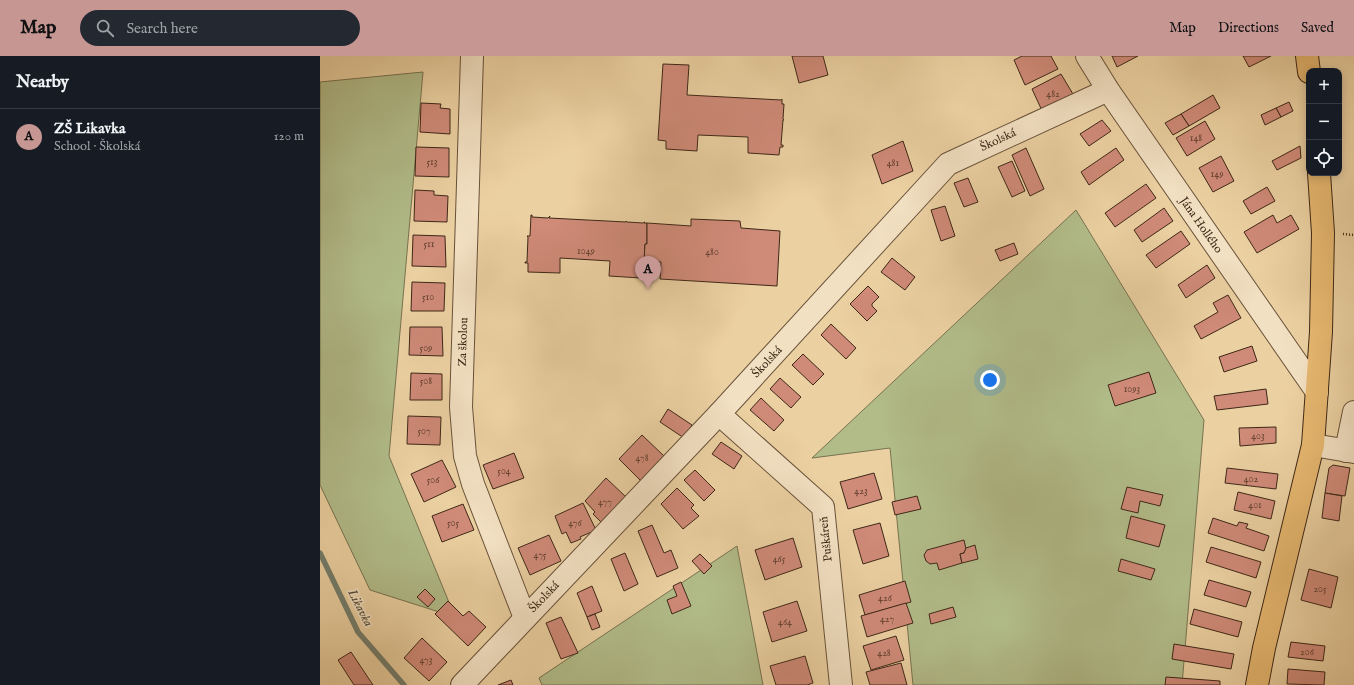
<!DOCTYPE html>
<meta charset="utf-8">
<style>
body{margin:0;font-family:"IM FELL English",serif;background:#242831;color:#f1f3f6}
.controls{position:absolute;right:12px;top:12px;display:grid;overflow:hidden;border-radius:8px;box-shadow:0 2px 10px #0003}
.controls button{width:36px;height:36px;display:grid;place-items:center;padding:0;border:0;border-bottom:1px solid #363941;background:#171b24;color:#f1f3f6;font:20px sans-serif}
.you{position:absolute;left:670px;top:324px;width:14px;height:14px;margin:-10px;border:3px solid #fff;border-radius:50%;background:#1a73e8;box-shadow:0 0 0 6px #1a73e833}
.badge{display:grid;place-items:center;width:26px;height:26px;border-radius:50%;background:#c59692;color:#111;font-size:13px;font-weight:700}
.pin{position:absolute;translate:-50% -33px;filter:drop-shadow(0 1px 2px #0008)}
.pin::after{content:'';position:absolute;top:21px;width:14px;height:12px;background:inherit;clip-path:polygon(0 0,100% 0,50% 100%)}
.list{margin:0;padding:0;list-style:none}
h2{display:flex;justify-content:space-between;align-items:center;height:52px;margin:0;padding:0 16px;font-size:17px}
h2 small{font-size:13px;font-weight:400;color:#9ea1a6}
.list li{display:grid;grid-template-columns:26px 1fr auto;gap:12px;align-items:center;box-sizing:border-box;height:56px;padding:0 16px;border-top:1px solid #363941}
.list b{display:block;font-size:15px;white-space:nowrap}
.list p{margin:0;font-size:13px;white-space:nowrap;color:#9ea1a6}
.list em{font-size:13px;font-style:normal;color:#9ea1a6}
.icon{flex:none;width:22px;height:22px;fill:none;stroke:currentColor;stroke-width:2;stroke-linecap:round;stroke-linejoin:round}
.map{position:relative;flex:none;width:1034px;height:629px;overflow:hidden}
header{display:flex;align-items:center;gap:24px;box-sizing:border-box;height:56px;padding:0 20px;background:#c59692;color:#111}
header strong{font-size:19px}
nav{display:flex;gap:22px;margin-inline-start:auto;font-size:14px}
.search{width:280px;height:36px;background:#242831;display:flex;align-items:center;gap:10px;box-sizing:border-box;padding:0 14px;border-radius:22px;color:#9ea1a6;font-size:15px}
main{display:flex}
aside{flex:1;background:#171b24}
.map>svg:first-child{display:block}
.green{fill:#b1bc89;stroke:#787250}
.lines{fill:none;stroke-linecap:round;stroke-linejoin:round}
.stream{stroke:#747e6d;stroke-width:5.5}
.building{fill:#cf8a78;stroke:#3e2817}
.minor-casing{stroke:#69523a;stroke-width:24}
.major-casing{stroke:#3e2817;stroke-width:24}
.path{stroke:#3e2817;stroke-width:2.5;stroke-dasharray:1 2;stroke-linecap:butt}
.minor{stroke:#f2e0c2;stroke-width:22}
.major{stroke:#e6b870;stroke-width:22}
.labels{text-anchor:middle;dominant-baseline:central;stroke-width:3.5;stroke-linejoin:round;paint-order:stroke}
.number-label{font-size:10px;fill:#62402f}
.street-label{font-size:12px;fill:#3e2817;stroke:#f2e0c2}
.water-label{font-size:13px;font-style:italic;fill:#544c3b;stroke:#f2e0c2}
</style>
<header>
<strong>Map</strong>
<div class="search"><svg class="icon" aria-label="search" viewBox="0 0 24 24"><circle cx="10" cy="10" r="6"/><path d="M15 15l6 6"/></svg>Search here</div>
<nav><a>Map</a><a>Directions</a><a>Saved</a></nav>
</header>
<main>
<aside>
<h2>Nearby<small></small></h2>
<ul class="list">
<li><span class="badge">A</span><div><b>ZŠ Likavka</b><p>School · Školská</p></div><em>120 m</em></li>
</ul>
</aside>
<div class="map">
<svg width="1034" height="629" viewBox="0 0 1034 629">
<rect width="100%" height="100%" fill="#ebd0a1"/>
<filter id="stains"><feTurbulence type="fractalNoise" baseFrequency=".005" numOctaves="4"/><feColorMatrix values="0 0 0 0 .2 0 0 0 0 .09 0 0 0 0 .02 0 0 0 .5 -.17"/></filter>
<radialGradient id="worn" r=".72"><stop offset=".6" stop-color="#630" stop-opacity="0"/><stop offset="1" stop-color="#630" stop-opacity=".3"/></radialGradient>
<g class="green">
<polygon points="103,16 69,400 135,561 50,534 0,429 0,26"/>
<polygon points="756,154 884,364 862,629 593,629 570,392 492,402"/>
<polygon points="417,490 443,629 222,629 219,622"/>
</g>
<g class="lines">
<polyline class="stream" points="0,497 38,576 84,629"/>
</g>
<g class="building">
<polygon points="472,0 503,0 508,19 479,27"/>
<polygon points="702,0 731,0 738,13 705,29 694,4"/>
<polygon points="792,0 818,0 797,11"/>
<polygon points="923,0 951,0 929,11"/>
<polygon points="343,8 369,9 367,39 461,44 462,43 462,48 464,48 463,63 464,64 463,64 461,89 463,89 463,91 460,91 459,99 428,97 428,81 378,79 377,95 346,93 346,85 338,84"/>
<polygon points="741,18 756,43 724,59 712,33"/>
<polygon points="893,39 900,52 869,70 861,58"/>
<polygon points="969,46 973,55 961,61 956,52"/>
<polygon points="101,47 121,48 120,52 130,53 130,78 100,76"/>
<polygon points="956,52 961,61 945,69 941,59"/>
<polygon points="861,58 869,70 853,79 845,67"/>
<polygon points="782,64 791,75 769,90 760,78"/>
<polygon points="885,65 895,83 867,100 856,82"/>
<polygon points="583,85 593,115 562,128 552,99"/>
<polygon points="980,90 981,102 957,114 952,105"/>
<polygon points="96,91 129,92 129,121 95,120"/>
<polygon points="706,92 724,133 710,140 692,99"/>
<polygon points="796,92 804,104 769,129 761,116"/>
<polygon points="901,100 914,125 893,136 879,112"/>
<polygon points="692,105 705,135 692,141 678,111"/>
<polygon points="648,122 658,146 644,151 634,127"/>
<polygon points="826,128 836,142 795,171 785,157"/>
<polygon points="947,131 955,145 931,158 923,145"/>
<polygon points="95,134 114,135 114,139 128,140 127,166 94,165"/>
<polygon points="625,150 635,180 621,185 611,154"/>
<polygon points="844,152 853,165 822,186 814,174"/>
<polygon points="211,159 212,159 212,161 228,162 230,160 229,162 306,166 306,165 307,166 323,167 325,166 324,167 327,167 327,188 325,188 324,212 325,214 322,213 321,222 289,220 290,205 240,202 240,217 208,216 208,207 205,207 205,206 207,206 208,181 207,180 210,180"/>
<polygon points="953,159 957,167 971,159 979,173 937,197 924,176"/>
<polygon points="371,163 420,165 421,172 460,175 457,230 340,223 341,206 324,205 325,188 327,188 327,167 371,170"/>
<polygon points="861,175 870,188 836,212 826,199"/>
<polygon points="93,179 125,180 126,211 92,210"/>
<polygon points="694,187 698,198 680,205 675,194"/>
<polygon points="572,202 595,221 585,234 561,216"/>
<polygon points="887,209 895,222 866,242 858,229"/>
<polygon points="92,226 125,227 124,255 91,255"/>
<polygon points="548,230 559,241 552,248 552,250 557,255 547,265 530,248"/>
<polygon points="908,239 921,262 881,283 874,270 898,256 893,247"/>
<polygon points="511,268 536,292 526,303 501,279"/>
<polygon points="90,271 122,271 123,300 89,299"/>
<polygon points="932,290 937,305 904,316 899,301"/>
<polygon points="483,298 504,318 493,329 472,309"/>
<polygon points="829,316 836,337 795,350 788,329"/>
<polygon points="91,317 122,318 122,344 90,344"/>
<polygon points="460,322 481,341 471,352 450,333"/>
<polygon points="946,333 948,348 897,354 894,340"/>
<polygon points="441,342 464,364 454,375 430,354"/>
<polygon points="348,353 372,369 364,382 340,366"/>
<polygon points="88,360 121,361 120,389 87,388"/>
<polygon points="956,371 956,387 920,390 919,372"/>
<polygon points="322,379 345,401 322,426 299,403"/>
<polygon points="401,386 422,400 414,413 392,398"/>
<polygon points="194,397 204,422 173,433 163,409"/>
<polygon points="122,404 136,431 104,446 91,418"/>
<polygon points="1013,409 1030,412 1025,440 1005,437 1009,412"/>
<polygon points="907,412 958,418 956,433 905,427"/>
<polygon points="375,414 395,434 384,445 364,424"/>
<polygon points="554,417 562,443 528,453 520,426"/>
<polygon points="286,422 307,442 283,468 273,458 275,456 265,445"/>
<polygon points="807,431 843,439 840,450 820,445 818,457 801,453"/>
<polygon points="357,432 374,449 371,452 379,460 363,473 341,448"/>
<polygon points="918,436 955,445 951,463 914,454"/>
<polygon points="1005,437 1022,440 1019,465 1002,462"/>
<polygon points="597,440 601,453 575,459 572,446"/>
<polygon points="263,447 276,474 260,481 261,483 251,487 246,476 242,478 235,460"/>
<polygon points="143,448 154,474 122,486 112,460"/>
<polygon points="811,460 845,469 839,491 806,482"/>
<polygon points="893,462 917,470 919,466 928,468 926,472 949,480 944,495 888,477"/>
<polygon points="560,467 569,500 543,508 533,474"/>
<polygon points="332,469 344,497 351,494 358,512 337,521 318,475"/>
<polygon points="229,479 241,505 210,519 198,492"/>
<polygon points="473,482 482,511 445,524 435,494"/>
<polygon points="644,484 646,493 644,497 640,498 642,507 619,514 617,507 610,508 606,505 604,499 607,494"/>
<polygon points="655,489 658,503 642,507 640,498 644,497 646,492"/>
<polygon points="891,491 941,506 936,522 886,506"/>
<polygon points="305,497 318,528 304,535 291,503"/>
<polygon points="380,498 392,510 384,518 372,505"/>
<polygon points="801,503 835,513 831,524 798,515"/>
<polygon points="989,513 1018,521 1011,552 981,544"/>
<polygon points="889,524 931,536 926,551 884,539"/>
<polygon points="585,525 591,546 545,559 539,539"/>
<polygon points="361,526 371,550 352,558 347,544 357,540 353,530"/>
<polygon points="272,530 282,555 267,561 257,537"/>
<polygon points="105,533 115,543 108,551 97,541"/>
<polygon points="128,545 143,560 149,555 166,571 148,590 115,558"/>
<polygon points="477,545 487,575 452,586 443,556"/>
<polygon points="586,547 593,567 547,581 541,560"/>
<polygon points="633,551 636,561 611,568 609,558"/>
<polygon points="874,553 922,566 918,581 870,568"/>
<polygon points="275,558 280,571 272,574 267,561"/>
<polygon points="241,561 258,597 241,603 226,567"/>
<polygon points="576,580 584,604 551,614 543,590"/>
<polygon points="102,582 127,606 109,625 84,602"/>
<polygon points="971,586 1005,590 1003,605 968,601"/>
<polygon points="854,588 914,598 911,613 852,603"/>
<polygon points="31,596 53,629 34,629 18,604"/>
<polygon points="485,600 493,627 487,629 456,629 450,610"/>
<polygon points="581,607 587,629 550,629 546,616"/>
<polygon points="968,613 1005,616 1004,629 967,628"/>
<polygon points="846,621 900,625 900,629 845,629"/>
<polygon points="191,624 193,629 178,629"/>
</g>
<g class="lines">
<defs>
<g id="minor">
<polyline points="152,0 141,351 145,400 153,428 205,562"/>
<polyline points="767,0 788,34 997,336"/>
<polyline points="399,358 503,451 521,629"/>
<polyline points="993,389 1034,396"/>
<polyline points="1026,395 1034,356"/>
<polyline points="142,629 399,358 628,108 788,34"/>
</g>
<g id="major">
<polyline points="987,0 989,16"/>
<polyline points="937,629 944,592 993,389 1001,276 1003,177 999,117"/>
</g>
</defs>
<use href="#minor" class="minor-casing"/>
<use href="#major" class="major-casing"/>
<polyline class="path" points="1023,178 1034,179"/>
<use href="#minor" class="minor"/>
<use href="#major" class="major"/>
</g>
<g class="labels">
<g class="number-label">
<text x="733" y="38">482</text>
<text x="876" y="82">148</text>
<text x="112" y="106">513</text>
<text x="573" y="107">481</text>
<text x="897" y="118">149</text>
<text x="109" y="188">511</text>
<text x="266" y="195">1049</text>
<text x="392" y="196">480</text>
<text x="108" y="241">510</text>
<text x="106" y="292">509</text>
<text x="106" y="325">508</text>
<text x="812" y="333">1093</text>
<text x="104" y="375">507</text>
<text x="938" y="380">403</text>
<text x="322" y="402">478</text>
<text x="184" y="415">504</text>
<text x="931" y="423">402</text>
<text x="113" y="424">506</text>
<text x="541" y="435">423</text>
<text x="285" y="446">477</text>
<text x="935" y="449">401</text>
<text x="133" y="467">505</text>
<text x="255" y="467">476</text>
<text x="220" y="499">475</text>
<text x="459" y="503">465</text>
<text x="1000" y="533">205</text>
<text x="565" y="542">426</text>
<text x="567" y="563">427</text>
<text x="465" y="566">464</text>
<text x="987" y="596">206</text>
<text x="564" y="597">428</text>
<text x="106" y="604">473</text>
</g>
<g class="street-label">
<text transform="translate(678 84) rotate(-25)">Školská</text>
<text transform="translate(881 169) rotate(55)">Jána Hollého</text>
<text transform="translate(143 286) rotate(-88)">Za školou</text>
<text transform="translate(447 306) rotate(-47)">Školská</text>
<text transform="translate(506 483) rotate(-96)">Puškáreň</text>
<text transform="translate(224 541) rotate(-46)">Školská</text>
</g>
<g class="water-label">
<text transform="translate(40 552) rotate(63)">Likavka</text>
</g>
</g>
<rect width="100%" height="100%" filter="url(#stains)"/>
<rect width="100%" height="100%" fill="url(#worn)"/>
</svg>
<div class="controls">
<button>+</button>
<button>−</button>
<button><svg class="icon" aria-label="locate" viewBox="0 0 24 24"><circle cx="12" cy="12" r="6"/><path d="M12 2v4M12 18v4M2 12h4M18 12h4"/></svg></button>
</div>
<div class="you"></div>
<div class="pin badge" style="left:328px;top:233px">A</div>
</div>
</main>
